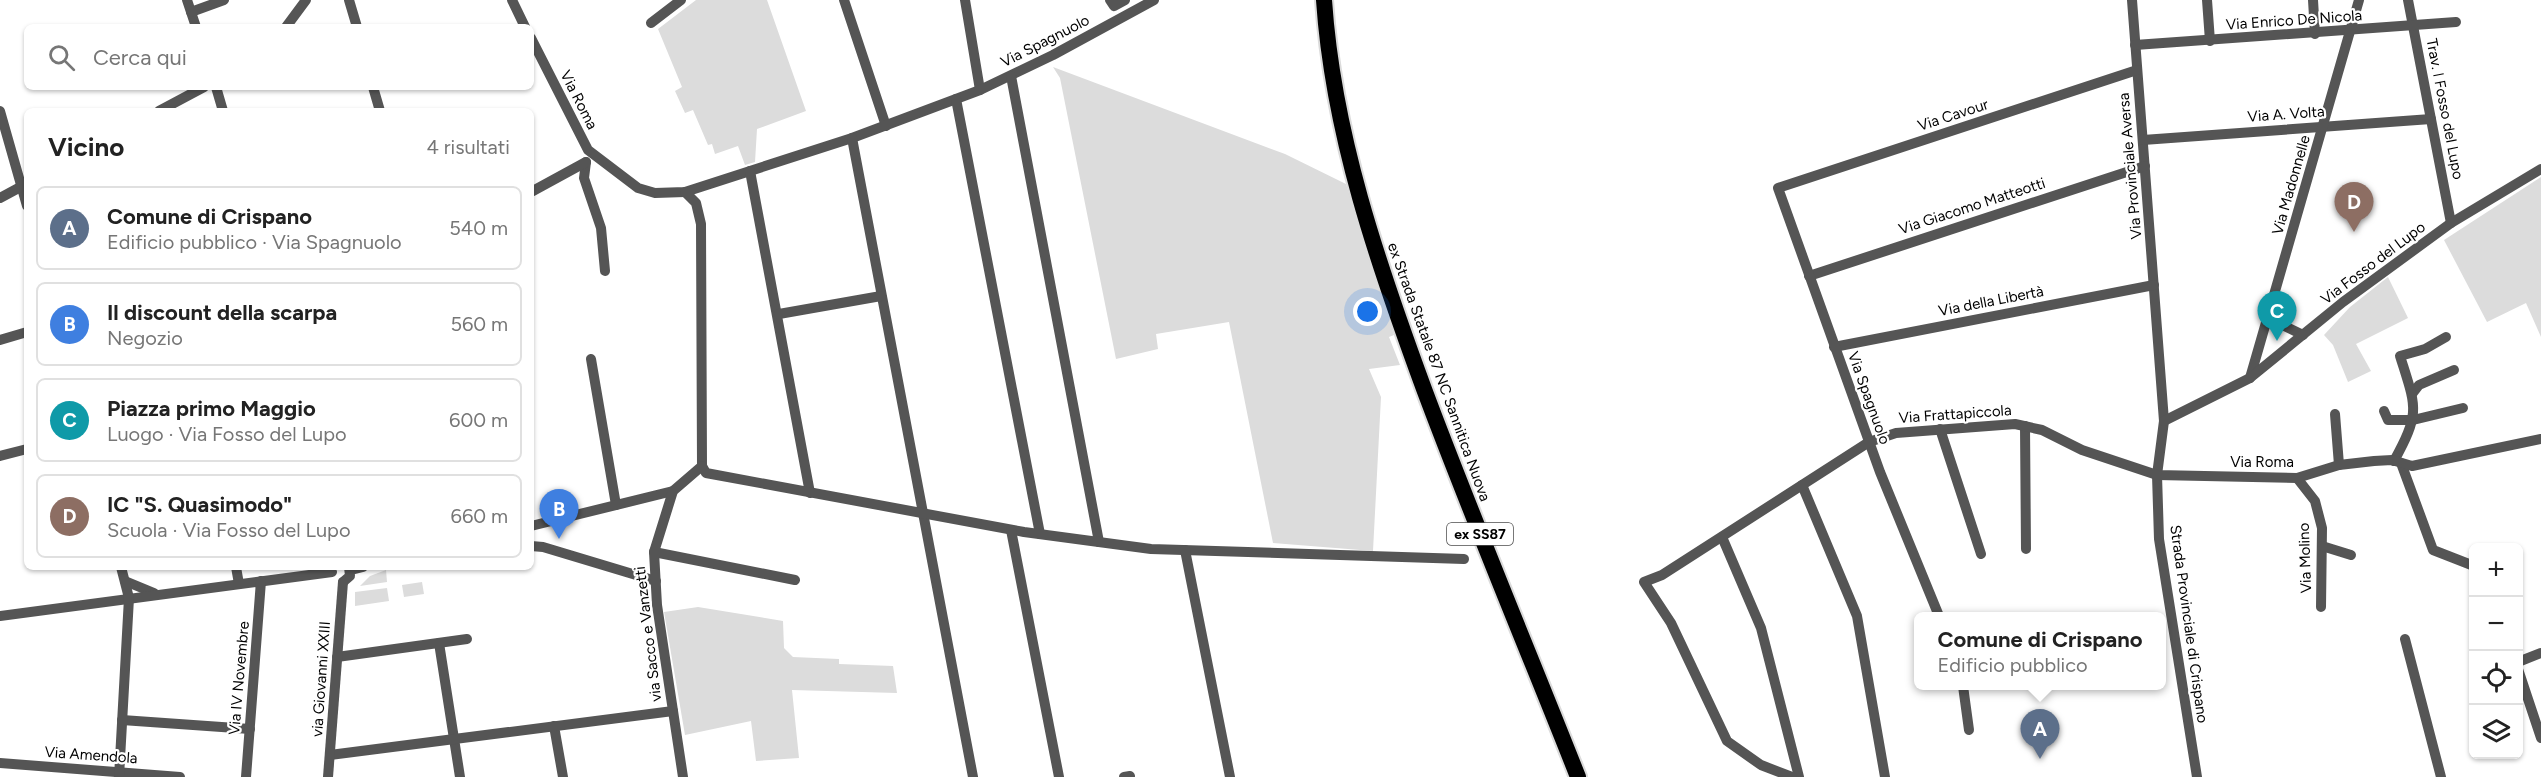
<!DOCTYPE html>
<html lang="it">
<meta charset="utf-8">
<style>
body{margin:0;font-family:Figtree,sans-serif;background:#f6f6f6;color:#222}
.controls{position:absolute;right:18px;bottom:18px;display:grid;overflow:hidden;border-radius:9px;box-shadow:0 2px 4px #0004}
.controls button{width:54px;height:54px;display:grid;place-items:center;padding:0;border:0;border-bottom:2px solid #e0e0e0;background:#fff;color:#222;font:30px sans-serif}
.you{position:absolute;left:1368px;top:312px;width:21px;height:21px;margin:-15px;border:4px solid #fff;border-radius:50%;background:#1a73e8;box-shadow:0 0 0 9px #1a73e833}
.badge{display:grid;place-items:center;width:39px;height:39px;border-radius:50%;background:#ea580c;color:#fff;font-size:20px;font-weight:700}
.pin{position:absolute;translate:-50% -50px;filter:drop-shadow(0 2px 3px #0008)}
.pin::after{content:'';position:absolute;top:32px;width:21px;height:18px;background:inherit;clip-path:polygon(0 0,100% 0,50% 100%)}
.popup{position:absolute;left:1914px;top:612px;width:252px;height:78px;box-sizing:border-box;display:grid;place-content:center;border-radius:9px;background:#fff;filter:drop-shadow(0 2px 4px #0005);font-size:20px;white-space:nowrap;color:#767676}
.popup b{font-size:22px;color:#222}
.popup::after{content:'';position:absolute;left:50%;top:100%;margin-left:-12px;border:12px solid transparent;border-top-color:#fff}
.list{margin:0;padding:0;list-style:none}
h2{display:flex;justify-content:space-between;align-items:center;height:78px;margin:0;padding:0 24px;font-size:26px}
h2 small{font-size:20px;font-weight:400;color:#767676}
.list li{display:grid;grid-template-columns:39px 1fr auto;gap:18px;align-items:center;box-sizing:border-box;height:84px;margin:0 12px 12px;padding:0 12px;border:2px solid #e0e0e0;border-radius:9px}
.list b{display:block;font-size:22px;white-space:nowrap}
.list p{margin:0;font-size:20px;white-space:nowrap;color:#767676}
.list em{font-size:20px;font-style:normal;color:#767676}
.icon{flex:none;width:33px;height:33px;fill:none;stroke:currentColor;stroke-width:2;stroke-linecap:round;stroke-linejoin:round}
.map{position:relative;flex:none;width:2541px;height:777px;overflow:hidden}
.search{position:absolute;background:#fff;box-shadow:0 2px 4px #0004;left:24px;top:24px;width:510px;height:66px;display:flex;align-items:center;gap:15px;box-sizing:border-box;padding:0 21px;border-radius:9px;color:#767676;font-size:22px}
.panel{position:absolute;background:#fff;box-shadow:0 2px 4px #0004;left:24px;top:108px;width:510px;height:462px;border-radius:9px}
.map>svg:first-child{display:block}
.green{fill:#dcdcdc}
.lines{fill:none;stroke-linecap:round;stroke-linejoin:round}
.highway-casing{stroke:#dbdbdb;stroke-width:20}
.minor{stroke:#555;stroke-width:10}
.highway{stroke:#000;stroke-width:16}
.labels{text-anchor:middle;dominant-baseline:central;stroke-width:4.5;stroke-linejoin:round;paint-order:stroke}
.shield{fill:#fff;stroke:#4c4c4c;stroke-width:1.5}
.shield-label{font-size:14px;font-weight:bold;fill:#000}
.street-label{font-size:15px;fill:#000;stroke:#fff}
</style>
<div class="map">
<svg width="2541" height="777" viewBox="0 0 2541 777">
<rect width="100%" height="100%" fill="#fff"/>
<g class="green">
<polygon points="696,0 767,0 806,111 757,129 755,162 745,165 738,146 715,154 712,144 708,145 693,110 685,113 675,91 682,87 658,29"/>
<polygon points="1053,67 1285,154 1346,184 1394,335 1389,337 1400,365 1369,369 1381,397 1373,551 1273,543 1229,322 1156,334 1158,349 1116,359 1060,78"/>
<polygon points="2541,177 2541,337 2526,303 2487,322 2444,240"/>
<polygon points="2388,277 2408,318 2356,344 2371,371 2348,382 2333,345 2324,335 2350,307"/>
<polygon points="386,570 387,582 360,586 370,576"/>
<polygon points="422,582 424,594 404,597 402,585"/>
<polygon points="387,588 389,601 355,606 355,592"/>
<polygon points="698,607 783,621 784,648 793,657 839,659 839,664 893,666 897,693 792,690 799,758 756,761 751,721 685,735 664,612"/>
</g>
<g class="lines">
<defs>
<path id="highway" d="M1324 0C1333 134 1378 264 1424 389 1473 520 1527 648 1578 777"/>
</defs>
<use href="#highway" class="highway-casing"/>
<g class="minor">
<polyline points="187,0 196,27"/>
<polyline points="349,0 357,27"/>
<polyline points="512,0 525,27"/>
<polyline points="844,0 886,126"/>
<polyline points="965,0 980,90"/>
<polyline points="1110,0 1114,6 1125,0"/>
<polyline points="2132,0 2164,421 2157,475 2159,539 2197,777"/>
<polyline points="2207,0 2210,41"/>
<polyline points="2313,0 2315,34"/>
<polyline points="2408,0 2451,223"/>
<polyline points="191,12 224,0"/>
<polyline points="651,23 681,0"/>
<polyline points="286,27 306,0"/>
<polyline points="531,38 588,150 638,188 655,193 685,192 852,138 980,90 1053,55 1154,0"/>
<polyline points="2135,45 2456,22"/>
<polyline points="1011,76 1099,542"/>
<polyline points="216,87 223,111"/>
<polyline points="373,87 380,111"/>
<polyline points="956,99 1040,534"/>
<polyline points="0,111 27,206"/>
<polyline points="159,111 204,87"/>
<polyline points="852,138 973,777"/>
<polyline points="2143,140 2431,119"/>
<polyline points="586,162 584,178 601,228 605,271"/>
<polyline points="750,171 810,493"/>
<polyline points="531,192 586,162"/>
<polyline points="685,192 696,203 701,224 702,466 706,473 1024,532 1151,549 1464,559"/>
<polyline points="0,198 26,184"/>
<polyline points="1809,276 2145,166"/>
<polyline points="779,314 881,296"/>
<polyline points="2268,318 2303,335"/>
<polyline points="0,340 27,332"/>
<polyline points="1834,347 2154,285"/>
<polyline points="591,359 616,505"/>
<polyline points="2250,378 2359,0"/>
<polyline points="2412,394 2419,385 2454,370"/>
<polyline points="2384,411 2388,420 2413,420 2463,408"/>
<polyline points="2335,414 2339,465"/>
<polyline points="2164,421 2250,378 2343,302 2451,223 2541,169"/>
<polyline points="2025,426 2026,549"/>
<polyline points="1940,429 1981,554"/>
<polyline points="0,456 27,449"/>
<path d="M2394 461C2421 412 2416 407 2400 356L2425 349 2446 337"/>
<polyline points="2401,463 2433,550 2474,566"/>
<polyline points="2297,478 2315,501 2322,528 2321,607"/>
<polyline points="1802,485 1857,616 1885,777"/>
<polyline points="531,526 673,491"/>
<polyline points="1011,530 1059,777"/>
<polyline points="1722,537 1761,628 1799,777"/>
<polyline points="531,546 543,547 656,581"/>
<polyline points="2322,546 2351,555"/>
<polyline points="1185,550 1230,777"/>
<polyline points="654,552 795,580"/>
<polyline points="236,567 239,584"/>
<polyline points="351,570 363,567"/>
<polyline points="125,581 154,593"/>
<polyline points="343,582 350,576 349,567"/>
<polyline points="0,616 332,572"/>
<polyline points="1939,616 1880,472 1778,188 2137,70"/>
<polyline points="2405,639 2441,777"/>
<polyline points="439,643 460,777"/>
<polyline points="337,657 467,639"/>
<polyline points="2518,662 2541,653"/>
<polyline points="2518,669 2541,738"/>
<polyline points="1963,686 1969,730"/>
<polyline points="122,720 250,729"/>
<polyline points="554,726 563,777"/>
<polyline points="330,755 673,711"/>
<polyline points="0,763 180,777"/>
<polyline points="119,777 129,598 121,567"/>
<polyline points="246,777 261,581"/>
<polyline points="328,777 343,582"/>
<polyline points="683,777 657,605 654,552 673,491 702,466"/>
<polyline points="1124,777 1130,776"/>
<polyline points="1792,777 1761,765 1727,741 1671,623 1644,582 1662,575 1869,442 1896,433 2015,424 2042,430 2082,450 2157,475 2297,478 2339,465 2374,461 2392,460 2412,466 2541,439"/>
</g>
<use href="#highway" class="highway"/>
</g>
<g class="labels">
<rect class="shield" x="1447" y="523" width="66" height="22" rx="4.5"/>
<g class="shield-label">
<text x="1480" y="534">ex SS87</text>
</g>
<g class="street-label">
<text transform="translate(2294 20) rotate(-4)">Via Enrico De Nicola</text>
<text transform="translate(1045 41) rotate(-27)">Via Spagnuolo</text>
<text transform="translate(579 100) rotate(63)">Via Roma</text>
<text transform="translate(2445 109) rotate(79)">Trav. I Fosso del Lupo</text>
<text transform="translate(2286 114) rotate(-4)">Via A. Volta</text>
<text transform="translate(1953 115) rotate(-18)">Via Cavour</text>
<text transform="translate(2130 166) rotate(-95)">Via Provinciale Aversa</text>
<text transform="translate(2291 185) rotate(-74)">Via Madonnelle</text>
<text transform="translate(1972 206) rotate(-18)">Via Giacomo Matteotti</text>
<text transform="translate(2373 263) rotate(-37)">Via Fosso del Lupo</text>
<text transform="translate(1991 301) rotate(-11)">Via della Libertà</text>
<text transform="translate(1439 372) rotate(70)">ex Strada Statale 87 NC Sannitica Nuova</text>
<text transform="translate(1869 398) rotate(70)">Via Spagnuolo</text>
<text transform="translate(1955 414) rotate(-4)">Via Frattapiccola</text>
<text x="2262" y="462">Via Roma</text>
<text transform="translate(2305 558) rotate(-92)">Via Molino</text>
<text transform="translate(2189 624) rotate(82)">Strada Provinciale di Crispano</text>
<text transform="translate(648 634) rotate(-97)">via Sacco e Vanzetti</text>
<text transform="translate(239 678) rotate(-85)">Via IV Novembre</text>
<text transform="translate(321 679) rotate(-86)">via Giovanni XXIII</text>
<text transform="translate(91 755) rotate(4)">Via Amendola</text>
</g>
</g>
</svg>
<div class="controls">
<button>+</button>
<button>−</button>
<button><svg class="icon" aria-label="locate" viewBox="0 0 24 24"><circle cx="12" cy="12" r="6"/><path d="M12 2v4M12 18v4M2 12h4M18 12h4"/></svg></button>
<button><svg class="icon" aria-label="layers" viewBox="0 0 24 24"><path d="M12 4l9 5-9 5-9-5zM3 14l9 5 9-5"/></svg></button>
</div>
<div class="you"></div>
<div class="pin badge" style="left:2040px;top:759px;background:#5c6f8a">A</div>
<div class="popup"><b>Comune di Crispano</b>Edificio pubblico</div>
<div class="pin badge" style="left:559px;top:539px;background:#3f7fe0">B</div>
<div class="pin badge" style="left:2277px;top:341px;background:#0f9aa8">C</div>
<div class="pin badge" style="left:2354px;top:232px;background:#8d6e63">D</div>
<div class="search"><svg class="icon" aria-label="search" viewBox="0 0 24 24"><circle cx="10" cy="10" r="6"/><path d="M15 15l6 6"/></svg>Cerca qui</div>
<section class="panel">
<h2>Vicino<small>4 risultati</small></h2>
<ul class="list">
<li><span class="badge" style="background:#5c6f8a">A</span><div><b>Comune di Crispano</b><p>Edificio pubblico · Via Spagnuolo</p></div><em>540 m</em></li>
<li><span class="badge" style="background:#3f7fe0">B</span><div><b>Il discount della scarpa</b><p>Negozio</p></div><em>560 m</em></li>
<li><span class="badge" style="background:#0f9aa8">C</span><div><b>Piazza primo Maggio</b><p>Luogo · Via Fosso del Lupo</p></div><em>600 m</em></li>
<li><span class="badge" style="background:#8d6e63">D</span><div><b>IC &quot;S. Quasimodo&quot;</b><p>Scuola · Via Fosso del Lupo</p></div><em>660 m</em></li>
</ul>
</section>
</div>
